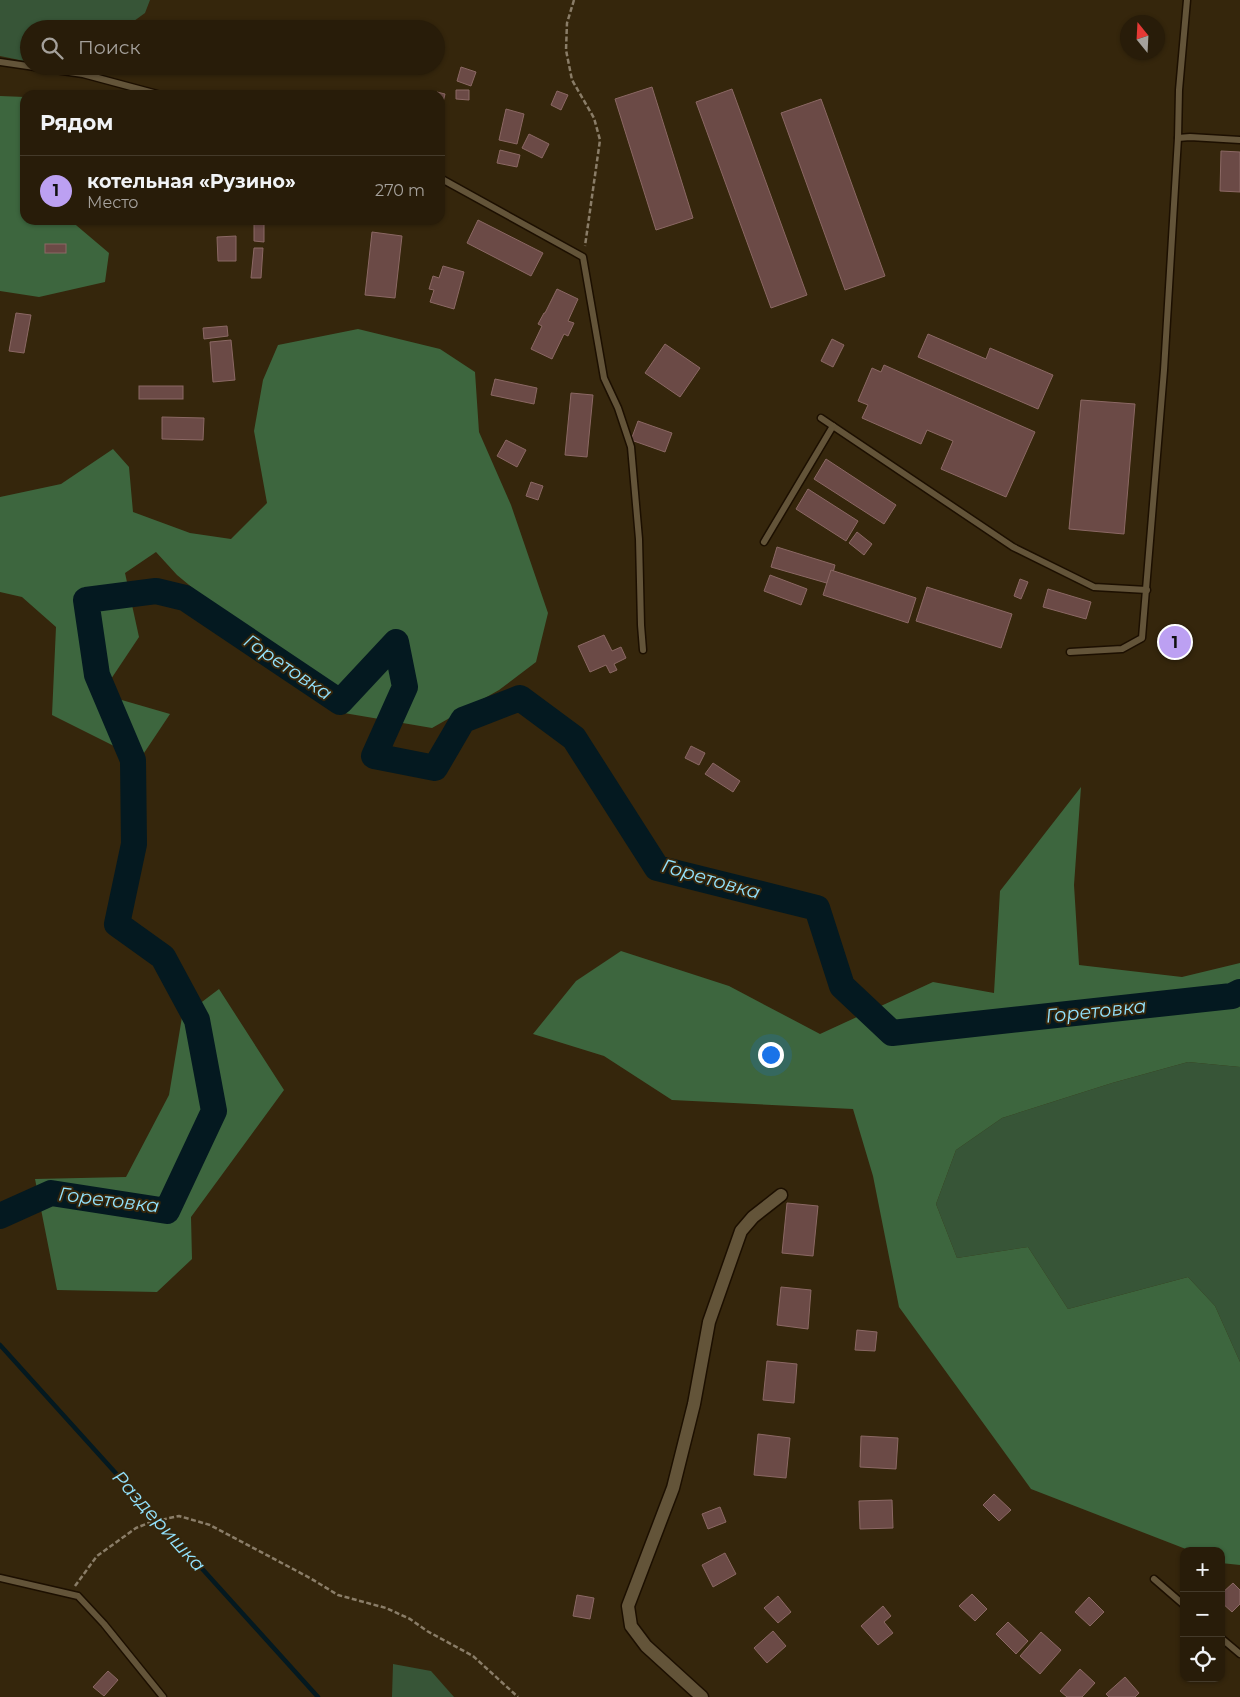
<!DOCTYPE html>
<html lang="ru">
<meta charset="utf-8">
<style>
body{margin:0;font-family:Montserrat,sans-serif;background:#302512;color:#f1f3f6}
.controls{position:absolute;right:15px;bottom:15px;display:grid;overflow:hidden;border-radius:10px;box-shadow:0 1px 4px #0004}
.controls button{width:45px;height:45px;display:grid;place-items:center;padding:0;border:0;border-bottom:1px solid #443a2a;background:#281c09;color:#f1f3f6;font:25px sans-serif}
.compass{position:absolute;left:1120px;top:15px;width:45px;height:45px;border-radius:50%;background:#281c09;box-shadow:0 1px 4px #0004;rotate:342deg}
.you{position:absolute;left:770px;top:1054px;width:18px;height:18px;margin:-12px;border:4px solid #fff;border-radius:50%;background:#1a73e8;box-shadow:0 0 0 8px #1a73e833}
.badge{display:grid;place-items:center;width:32px;height:32px;border-radius:50%;background:#bca0f2;color:#111;font-size:16px;font-weight:700}
.pin{position:absolute;translate:-50% -50%;border:2px solid #fff;box-shadow:0 1px 5px #0006}
.list{margin:0;padding:0;list-style:none}
h2{display:flex;justify-content:space-between;align-items:center;height:65px;margin:0;padding:0 20px;font-size:21px}
h2 small{font-size:16px;font-weight:400;color:#a5a19c}
.list li{display:grid;grid-template-columns:32px 1fr auto;gap:15px;align-items:center;box-sizing:border-box;height:70px;padding:0 20px;border-top:1px solid #443a2a}
.list b{display:block;font-size:19px;white-space:nowrap}
.list p{margin:0;font-size:16px;white-space:nowrap;color:#a5a19c}
.list em{font-size:16px;font-style:normal;color:#a5a19c}
.icon{flex:none;width:28px;height:28px;fill:none;stroke:currentColor;stroke-width:2;stroke-linecap:round;stroke-linejoin:round}
.map{position:relative;flex:none;width:1240px;height:1697px;overflow:hidden}
.search{position:absolute;background:#281c09;box-shadow:0 1px 4px #0004;left:20px;top:20px;width:425px;height:55px;display:flex;align-items:center;gap:12px;box-sizing:border-box;padding:0 18px;border-radius:28px;color:#a5a19c;font-size:19px}
.panel{position:absolute;background:#281c09;box-shadow:0 1px 4px #0004;left:20px;top:90px;width:425px;height:135px;border-radius:15px}
.map>svg:first-child{display:block}
.green{fill:#375537}
.forest{fill:#3d663e}
.lines{fill:none;stroke-linecap:round;stroke-linejoin:round}
.stream{stroke:#041920;stroke-width:4.5}
.river{stroke:#041920;stroke-width:26}
.building{fill:#6b4a46;stroke:#8b6864}
.service-casing{stroke:#1c0f00;stroke-width:9}
.minor-casing{stroke:#1c0f00;stroke-width:15}
.path{stroke:#8a7d68;stroke-width:2.5;stroke-dasharray:5 2.5;stroke-linecap:butt}
.service{stroke:#635439;stroke-width:6}
.minor{stroke:#635439;stroke-width:12}
.labels{text-anchor:middle;dominant-baseline:central;stroke-width:4;stroke-linejoin:round;paint-order:stroke}
.water-label{font-size:19px;font-style:italic;fill:#93e2fd;stroke:#35260c}
</style>
<div class="map">
<svg width="1240" height="1697" viewBox="0 0 1240 1697">
<rect width="100%" height="100%" fill="#35260c"/>
<g class="green">
<polygon points="0,0 150,0 145,13 123,29 29,29 29,62 0,56"/>
<polygon points="1188,1062 1240,1067 1240,1362 1215,1306 1188,1277 1068,1309 1028,1247 957,1258 936,1204 956,1150 1002,1118 1112,1083"/>
<polygon points="393,1664 431,1671 454,1697 392,1697"/>
</g>
<g class="forest">
<polygon points="0,96 25,97 25,220 70,220 109,253 105,282 39,297 0,291"/>
<polygon points="358,329 440,349 475,372 479,432 511,505 548,613 536,662 499,690 432,728 344,713 177,575 156,552 125,573 139,637 101,694 170,714 140,759 52,715 56,627 22,597 0,592 0,497 61,484 113,449 129,467 133,512 190,533 231,539 267,503 254,431 263,380 278,345"/>
<polygon points="1081,787 1074,885 1079,965 1182,977 1240,963 1240,1067 1188,1062 1112,1083 1002,1118 956,1150 936,1204 957,1258 1028,1247 1068,1309 1188,1277 1215,1306 1240,1362 1240,1565 1221,1563 1221,1551 1191,1551 1031,1489 899,1307 873,1176 853,1109 672,1100 604,1056 533,1034 576,981 621,951 729,986 820,1034 933,982 994,993 1000,891"/>
<polygon points="219,989 284,1090 191,1217 192,1259 157,1292 57,1290 35,1179 126,1177 169,1095 182,1017"/>
</g>
<g class="lines">
<polyline class="stream" points="0,1345 318,1697"/>
<polyline class="river" points="0,1216 51,1193 167,1211 214,1111 197,1020 163,957 117,924 134,844 133,760 97,675 86,600 156,591 185,598 340,702 396,642 405,687 374,756 435,768 463,720 520,698 574,738 657,868 817,908 842,986 892,1033 1232,996 1240,992"/>
</g>
<g class="building">
<polygon points="461,67 476,72 471,86 457,81"/>
<polygon points="652,87 693,218 656,230 615,99"/>
<polygon points="732,89 807,295 771,308 696,102"/>
<polygon points="456,90 469,90 469,100 456,99"/>
<polygon points="557,91 568,95 561,110 551,105"/>
<polygon points="437,92 445,94 440,115 440,95 436,95"/>
<polygon points="821,99 885,276 845,290 781,113"/>
<polygon points="506,109 524,114 517,144 499,140"/>
<polygon points="529,134 549,144 542,158 522,148"/>
<polygon points="500,150 520,155 517,167 497,163"/>
<polygon points="1221,151 1240,152 1240,192 1220,191"/>
<polygon points="254,220 264,220 264,242 254,241"/>
<polygon points="478,220 543,253 531,276 467,243"/>
<polygon points="372,232 402,236 395,298 365,295"/>
<polygon points="236,236 236,261 218,261 217,237"/>
<rect x="45" y="244" width="21" height="9"/>
<polygon points="254,248 263,248 261,278 251,278"/>
<polygon points="443,266 464,272 454,309 430,302 434,290 429,289 433,276 439,278"/>
<polygon points="557,289 578,299 568,321 574,323 568,336 564,334 552,359 531,349 542,326 538,324 544,313 545,313"/>
<polygon points="16,313 31,315 24,353 9,351"/>
<polygon points="227,326 228,336 204,339 203,328"/>
<polygon points="928,334 986,359 990,348 1053,375 1038,409 918,357"/>
<polygon points="832,339 844,345 833,367 821,361"/>
<polygon points="231,340 235,380 213,382 210,342"/>
<polygon points="665,344 700,368 680,397 645,373"/>
<polygon points="884,365 1035,432 1006,497 941,469 953,441 927,430 921,444 862,418 868,405 858,401 872,368 881,372"/>
<polygon points="495,379 537,388 534,404 491,395"/>
<rect x="139" y="386" width="44" height="13"/>
<polygon points="571,393 593,395 587,457 565,455"/>
<polygon points="1081,400 1135,404 1124,534 1069,529"/>
<polygon points="162,417 204,418 203,440 162,439"/>
<polygon points="638,421 672,433 665,452 631,440"/>
<polygon points="506,440 526,450 517,467 497,456"/>
<polygon points="826,459 896,505 884,524 814,479"/>
<polygon points="531,482 543,486 538,500 526,496"/>
<polygon points="808,489 858,521 846,541 796,509"/>
<polygon points="857,532 872,544 864,555 849,543"/>
<polygon points="777,547 835,565 830,584 771,567"/>
<polygon points="831,570 916,598 908,623 823,595"/>
<polygon points="770,575 807,589 801,605 764,591"/>
<polygon points="1020,579 1028,582 1021,599 1014,596"/>
<polygon points="927,587 1012,614 1001,648 916,621"/>
<polygon points="1048,589 1091,602 1086,619 1043,607"/>
<polygon points="1164,633 1188,635 1187,651 1163,650"/>
<polygon points="604,635 612,651 621,647 626,658 614,664 617,670 610,673 606,665 590,672 578,646"/>
<polygon points="691,746 705,753 699,765 685,758"/>
<polygon points="713,763 740,781 733,792 705,774"/>
<polygon points="787,1203 818,1206 813,1256 782,1253"/>
<polygon points="781,1287 811,1290 808,1329 777,1325"/>
<polygon points="857,1330 877,1332 875,1351 855,1350"/>
<polygon points="767,1361 797,1364 794,1403 763,1400"/>
<polygon points="758,1434 790,1438 786,1478 754,1475"/>
<polygon points="861,1436 898,1438 896,1469 860,1467"/>
<polygon points="994,1494 1011,1510 999,1521 983,1505"/>
<polygon points="892,1500 893,1528 860,1529 859,1501"/>
<polygon points="720,1507 726,1522 708,1529 702,1514"/>
<polygon points="725,1553 736,1574 713,1587 702,1565"/>
<polygon points="1233,1583 1240,1590 1240,1604 1232,1612 1221,1602 1221,1594"/>
<polygon points="972,1594 987,1609 975,1621 959,1606"/>
<polygon points="577,1595 594,1598 590,1619 573,1616"/>
<polygon points="778,1596 791,1612 778,1623 764,1608"/>
<polygon points="1089,1597 1104,1612 1090,1626 1075,1612"/>
<polygon points="883,1606 891,1616 884,1622 893,1633 878,1645 861,1626"/>
<polygon points="1008,1622 1028,1641 1016,1654 996,1634"/>
<polygon points="773,1631 786,1646 767,1663 754,1648"/>
<polygon points="1041,1632 1061,1650 1040,1674 1020,1656"/>
<polygon points="1080,1669 1095,1683 1082,1697 1067,1697 1060,1691"/>
<polygon points="108,1671 118,1680 104,1696 93,1687"/>
<polygon points="1125,1677 1139,1693 1135,1697 1109,1697 1106,1694"/>
</g>
<g class="lines">
<defs>
<g id="service">
<polyline points="0,62 83,74 161,95"/>
<polyline points="1178,138 1190,137 1240,140"/>
<polyline points="440,178 583,257 604,378 618,408 631,447 639,539 641,625 643,650"/>
<polyline points="821,418 1013,547 1094,587 1147,590"/>
<polyline points="764,542 833,426"/>
<polyline points="1070,652 1122,649 1142,638 1164,370 1178,138 1179,90 1187,0"/>
<polyline points="0,1578 78,1596 104,1624 163,1697"/>
<polyline points="1154,1579 1184,1605"/>
<polyline points="1221,1638 1240,1654"/>
</g>
<polyline id="minor" points="702,1697 646,1646 631,1626 628,1606 673,1488 694,1404 709,1322 741,1231 753,1217 781,1195"/>
</defs>
<use href="#service" class="service-casing"/>
<use href="#minor" class="minor-casing"/>
<g class="path">
<polyline points="574,0 567,23 566,50 572,80 594,118 600,140 585,246"/>
<polyline points="75,1586 97,1556 136,1528 151,1522 179,1516 210,1525 310,1578 338,1595 386,1608 410,1619 427,1631 473,1656 518,1697"/>
</g>
<use href="#service" class="service"/>
<use href="#minor" class="minor"/>
</g>
<g class="labels">
<g class="water-label">
<text transform="translate(288 667) rotate(34)">Горетовка</text>
<text transform="translate(711 879) rotate(16)">Горетовка</text>
<text transform="translate(1096 1011) rotate(-6)">Горетовка</text>
<text transform="translate(109 1200) rotate(7)">Горетовка</text>
<text transform="translate(159 1521) rotate(48)">Раздеришка</text>
</g>
</g>
</svg>
<div class="controls">
<button>+</button>
<button>−</button>
<button><svg class="icon" aria-label="locate" viewBox="0 0 24 24"><circle cx="12" cy="12" r="6"/><path d="M12 2v4M12 18v4M2 12h4M18 12h4"/></svg></button>
</div>
<svg class="compass" viewBox="-18 -18 36 36"><path d="M0-13l5 13h-10z" fill="#e53935"/><path d="M0 13l5-13h-10z" fill="#a5a19c"/></svg>
<div class="you"></div>
<div class="pin badge" style="left:1175px;top:642px">1</div>
<div class="search"><svg class="icon" aria-label="search" viewBox="0 0 24 24"><circle cx="10" cy="10" r="6"/><path d="M15 15l6 6"/></svg>Поиск</div>
<section class="panel">
<h2>Рядом<small></small></h2>
<ul class="list">
<li><span class="badge">1</span><div><b>котельная «Рузино»</b><p>Место</p></div><em>270 m</em></li>
</ul>
</section>
</div>
